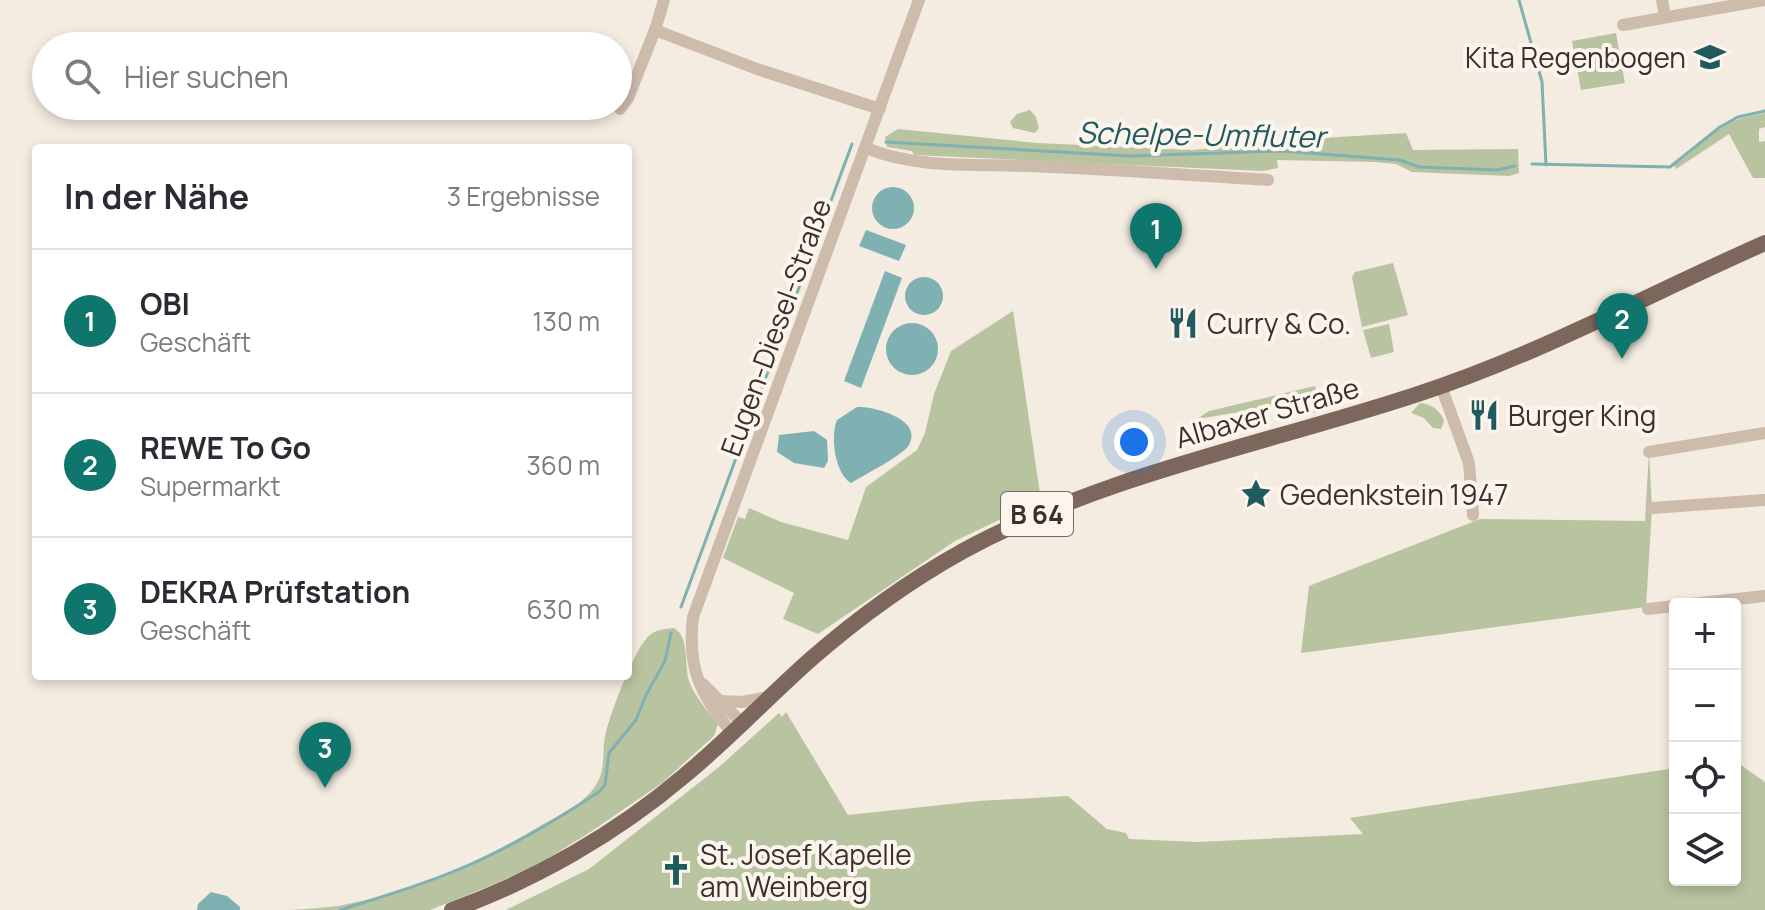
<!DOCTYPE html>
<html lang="de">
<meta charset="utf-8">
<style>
body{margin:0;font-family:Manrope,sans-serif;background:#f2f2f3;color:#2b2b33}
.controls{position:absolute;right:24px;bottom:24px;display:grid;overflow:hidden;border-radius:8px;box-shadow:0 4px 12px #0003}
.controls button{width:72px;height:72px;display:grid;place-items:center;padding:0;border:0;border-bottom:2px solid #e1e1e2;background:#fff;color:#2b2b33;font:40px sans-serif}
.you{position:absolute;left:1134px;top:442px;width:28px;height:28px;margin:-20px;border:6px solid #fff;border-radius:50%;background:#1a73e8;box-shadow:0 0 0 12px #1a73e833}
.badge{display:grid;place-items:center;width:52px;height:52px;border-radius:50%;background:#0f766e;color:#fff;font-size:26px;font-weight:700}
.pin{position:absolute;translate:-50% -66px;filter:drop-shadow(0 2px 4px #0008)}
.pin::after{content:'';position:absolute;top:42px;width:28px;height:24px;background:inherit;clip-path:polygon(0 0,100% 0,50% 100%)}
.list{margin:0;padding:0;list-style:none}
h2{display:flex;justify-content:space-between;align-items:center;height:104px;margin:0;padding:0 32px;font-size:34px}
h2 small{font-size:26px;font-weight:400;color:#7c7c81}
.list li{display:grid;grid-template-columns:52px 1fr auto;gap:24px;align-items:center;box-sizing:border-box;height:144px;padding:0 32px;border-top:2px solid #e1e1e2}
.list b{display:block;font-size:30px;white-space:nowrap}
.list p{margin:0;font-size:26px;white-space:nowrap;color:#7c7c81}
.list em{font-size:26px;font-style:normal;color:#7c7c81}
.icon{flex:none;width:44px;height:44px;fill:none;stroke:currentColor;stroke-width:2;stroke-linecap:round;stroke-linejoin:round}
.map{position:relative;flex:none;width:1765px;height:910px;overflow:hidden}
.search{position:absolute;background:#fff;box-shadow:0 4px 12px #0003;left:32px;top:32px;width:600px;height:88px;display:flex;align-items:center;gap:20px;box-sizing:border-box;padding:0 28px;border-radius:44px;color:#7c7c81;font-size:30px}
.panel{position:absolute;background:#fff;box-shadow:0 4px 12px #0003;left:32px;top:144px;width:600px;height:536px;border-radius:8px}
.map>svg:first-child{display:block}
.green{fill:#b8c4a0}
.water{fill:#7fb0b2}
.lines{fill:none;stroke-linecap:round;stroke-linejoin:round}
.stream{stroke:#7fb0b2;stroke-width:3}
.minor{stroke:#cdbbac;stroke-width:12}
.major{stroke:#7d675c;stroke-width:16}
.labels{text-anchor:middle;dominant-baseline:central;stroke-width:8;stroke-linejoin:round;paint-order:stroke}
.shield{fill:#fbf5ee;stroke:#756b66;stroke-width:2}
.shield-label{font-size:26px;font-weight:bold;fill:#3b302b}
.poi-label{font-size:28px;fill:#3b302b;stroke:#fbf5ee;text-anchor:start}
.street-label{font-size:28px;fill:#3b302b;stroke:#fbf5ee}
.water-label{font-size:30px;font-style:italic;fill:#1f5a5e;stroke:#fbf5ee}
</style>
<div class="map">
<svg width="1765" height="910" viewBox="0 0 1765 910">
<rect width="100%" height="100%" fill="#f4ebe1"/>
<g class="green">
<polygon points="1616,33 1625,83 1581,90 1572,41"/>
<polygon points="1030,110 1036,117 1039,128 1035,133 1013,128 1010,122 1017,114"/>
<path d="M1765 113V127L1759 129V142L1765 141V178H1753L1729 134 1676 169 1674 165C1696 151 1715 127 1739 119 1747 116 1757 115 1765 113Z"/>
<polygon points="898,129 1037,143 1194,150 1271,141 1406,133 1413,150 1518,149 1519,173 1509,176 1412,172 1396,164 1375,162 1277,160 1278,168 1262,171 914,155 912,151 887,147 885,137"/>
<polygon points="1393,263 1408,315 1362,327 1352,277 1355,272"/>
<polygon points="1013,311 1041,500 955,541 818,634 783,619 794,593 723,558 738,517 745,519 749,508 781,522 848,540 866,487 917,450 925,433 934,394 951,351"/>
<polygon points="1389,324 1394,352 1371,358 1363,330"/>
<polygon points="1315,386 1322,412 1311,413 1270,407 1197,419 1209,411"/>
<path d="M1420 403C1432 404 1440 410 1444 421L1441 429 1433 428 1424 418 1411 413Z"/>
<polygon points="1649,452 1652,508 1646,607 1301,653 1309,586 1480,519 1645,521"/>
<path d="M674 628C690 637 684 665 689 681 695 697 708 711 718 724L714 736 662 783 592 831 542 862 492 885 430 910H289C306 909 322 908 338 906 409 893 481 862 542 825 561 814 584 804 596 785 607 768 601 750 606 732 612 710 635 646 651 634 659 629 665 629 674 628Z"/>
<polygon points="786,712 848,815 978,801 1068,796 1107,829 1126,833 1129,839 1198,842 1363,834 1350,818 1675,768 1675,880 1735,880 1735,761 1765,782 1765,910 506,910 589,869 719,767 779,713 782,717"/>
</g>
<g class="water">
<circle cx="893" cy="208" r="21"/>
<polygon points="866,230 906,245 899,261 859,246"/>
<polygon points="885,271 902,278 861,388 844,381"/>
<circle cx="924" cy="296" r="19"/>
<circle cx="912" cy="349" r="26"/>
<path d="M857 407C873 406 924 419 909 445 902 456 864 475 851 483 835 474 830 436 837 420Z"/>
<polygon points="814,431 827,440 828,461 824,468 794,463 777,452 779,435"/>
<polygon points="211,892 227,896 240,907 240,910 197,910 198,904"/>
</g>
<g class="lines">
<g class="stream">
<polyline points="1519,0 1542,82 1546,165"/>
<polyline points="886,142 1130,156 1283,151 1399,160 1419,167 1497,170 1515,166"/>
<polyline points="1532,164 1670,167 1720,127 1738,117 1765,111"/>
<polyline points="681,607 852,144"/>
<path d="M340 910C384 896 428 883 469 865 515 845 558 819 599 792L605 785 609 753 636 720 646 695 665 661 671 633"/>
</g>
<g class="minor">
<polyline points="1662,0 1665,17"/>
<polyline points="1623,25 1764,0"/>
<polyline points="655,30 664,0"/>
<polyline points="620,109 628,98 655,30 757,69 880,109"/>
<path d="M866 148C917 169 975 164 1029 166 1109 169 1189 175 1268 180"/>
<polyline points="1441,386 1469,463 1473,515"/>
<polyline points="1649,452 1765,433"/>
<polyline points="1652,508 1765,500"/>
<polyline points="1691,604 1765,596"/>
<polyline points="1648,609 1675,606"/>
<polyline points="703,684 743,724"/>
<polyline points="720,701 742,702 769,697"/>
<path d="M733 734C700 695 687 668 693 617L919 0"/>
</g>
<path class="major" d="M452 910C535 880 617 833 684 776 729 739 768 697 811 659 858 618 909 581 963 551 1105 474 1263 445 1415 395 1536 356 1649 294 1765 243"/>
</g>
<defs>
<symbol id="school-bare" viewBox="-9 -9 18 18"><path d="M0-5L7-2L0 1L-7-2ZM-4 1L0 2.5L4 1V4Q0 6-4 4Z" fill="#1f5a5e" stroke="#fbf5ee" stroke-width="2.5" paint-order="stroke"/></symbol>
<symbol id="restaurant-bare" viewBox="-9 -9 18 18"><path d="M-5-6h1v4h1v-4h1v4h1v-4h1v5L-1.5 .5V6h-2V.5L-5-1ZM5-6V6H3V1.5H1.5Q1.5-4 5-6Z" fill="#1f5a5e" stroke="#fbf5ee" stroke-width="2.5" paint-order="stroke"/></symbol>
<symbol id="sight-bare" viewBox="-9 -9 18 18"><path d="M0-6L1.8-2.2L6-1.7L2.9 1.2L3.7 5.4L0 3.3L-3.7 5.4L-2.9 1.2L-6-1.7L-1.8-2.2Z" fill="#1f5a5e" stroke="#fbf5ee" stroke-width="2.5" paint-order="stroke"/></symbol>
<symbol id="church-bare" viewBox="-9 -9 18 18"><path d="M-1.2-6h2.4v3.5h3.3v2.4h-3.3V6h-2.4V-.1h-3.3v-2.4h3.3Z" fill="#1f5a5e" stroke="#fbf5ee" stroke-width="2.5" paint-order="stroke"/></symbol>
</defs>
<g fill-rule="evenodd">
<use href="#school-bare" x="1688" y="35" width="44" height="44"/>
<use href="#restaurant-bare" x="1161" y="301" width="44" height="44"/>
<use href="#restaurant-bare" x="1462" y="393" width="44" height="44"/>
<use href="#sight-bare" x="1234" y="472" width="44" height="44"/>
<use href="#church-bare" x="654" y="848" width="44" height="44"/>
</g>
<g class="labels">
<rect class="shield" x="1001" y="492" width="72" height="44" rx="6"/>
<g class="shield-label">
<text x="1037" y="514">B 64</text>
</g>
<g class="poi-label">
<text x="1686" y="57" text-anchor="end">Kita Regenbogen</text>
<text x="1207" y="323">Curry &amp; Co.</text>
<text x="1508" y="415">Burger King</text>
<text x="1280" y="494">Gedenkstein 1947</text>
<text x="700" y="854">St. Josef Kapelle<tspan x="700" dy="32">am Weinberg</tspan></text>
</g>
<g class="street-label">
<text transform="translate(775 327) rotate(-70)">Eugen-Diesel-Straße</text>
<text transform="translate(1267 412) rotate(-16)">Albaxer Straße</text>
</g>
<g class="water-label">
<text transform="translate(1201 134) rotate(1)">Schelpe-Umfluter</text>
</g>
</g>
</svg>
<div class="controls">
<button>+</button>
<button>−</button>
<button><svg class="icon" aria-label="locate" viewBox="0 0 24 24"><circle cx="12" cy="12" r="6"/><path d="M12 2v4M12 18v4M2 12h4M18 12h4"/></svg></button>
<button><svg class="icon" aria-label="layers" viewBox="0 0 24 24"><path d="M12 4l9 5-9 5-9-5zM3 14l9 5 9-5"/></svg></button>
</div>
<div class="you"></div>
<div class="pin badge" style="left:1156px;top:269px">1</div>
<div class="pin badge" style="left:1622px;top:359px">2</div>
<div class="pin badge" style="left:325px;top:788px">3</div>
<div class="search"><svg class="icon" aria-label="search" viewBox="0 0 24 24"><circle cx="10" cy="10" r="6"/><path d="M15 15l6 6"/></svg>Hier suchen</div>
<section class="panel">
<h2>In der Nähe<small>3 Ergebnisse</small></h2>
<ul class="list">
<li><span class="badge">1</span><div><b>OBI</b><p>Geschäft</p></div><em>130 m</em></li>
<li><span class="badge">2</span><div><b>REWE To Go</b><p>Supermarkt</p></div><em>360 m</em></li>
<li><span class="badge">3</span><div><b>DEKRA Prüfstation</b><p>Geschäft</p></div><em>630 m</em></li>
</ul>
</section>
</div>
